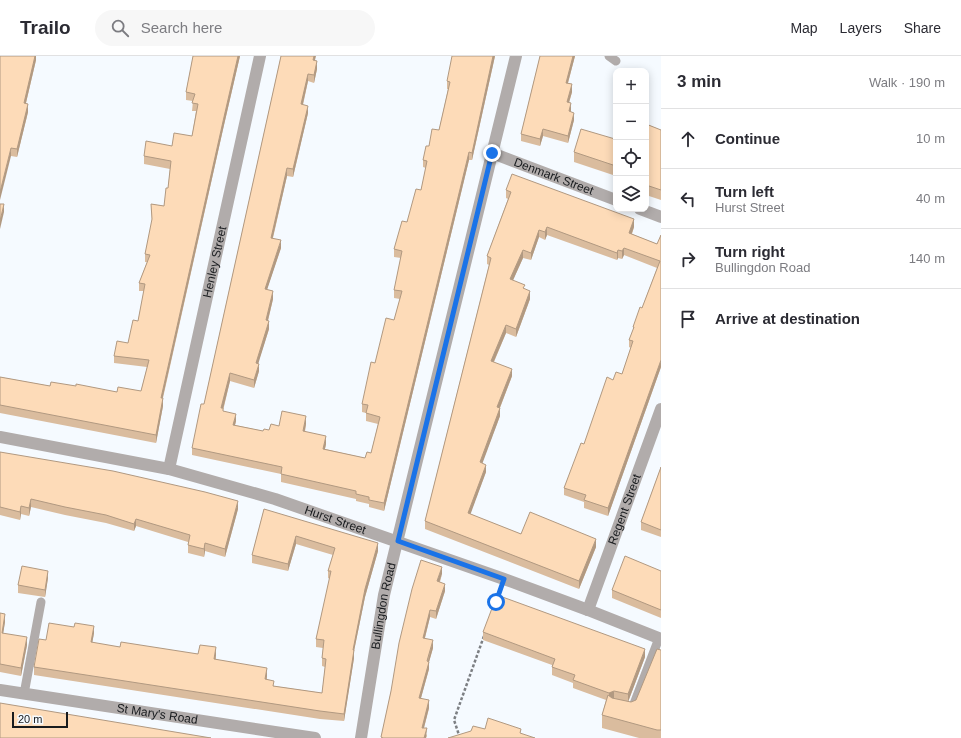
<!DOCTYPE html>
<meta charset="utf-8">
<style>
body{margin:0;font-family:Helvetica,sans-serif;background:#f7f7f7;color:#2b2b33}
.controls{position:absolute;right:12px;top:12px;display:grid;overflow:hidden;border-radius:8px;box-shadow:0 2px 10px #0003}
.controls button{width:36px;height:36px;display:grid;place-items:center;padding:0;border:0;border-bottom:1px solid #e1e1e2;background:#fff;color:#2b2b33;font:20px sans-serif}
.scale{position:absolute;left:12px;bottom:10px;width:56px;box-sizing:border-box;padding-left:4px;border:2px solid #181b1e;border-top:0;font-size:11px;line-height:14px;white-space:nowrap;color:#181b1e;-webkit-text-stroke:3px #f5faff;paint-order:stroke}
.stop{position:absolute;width:12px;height:12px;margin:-9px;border:3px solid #1a73e8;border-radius:50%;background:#fff}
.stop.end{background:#1a73e8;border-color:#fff;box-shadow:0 1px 4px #0008}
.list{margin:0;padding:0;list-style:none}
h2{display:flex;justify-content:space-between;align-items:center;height:52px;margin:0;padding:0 16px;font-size:17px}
h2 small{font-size:13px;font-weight:400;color:#7c7c81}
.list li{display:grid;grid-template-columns:26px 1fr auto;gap:12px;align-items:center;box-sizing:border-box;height:60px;padding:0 16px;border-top:1px solid #e1e1e2}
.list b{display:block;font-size:15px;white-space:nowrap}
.list p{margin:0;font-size:13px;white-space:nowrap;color:#7c7c81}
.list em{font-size:13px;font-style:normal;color:#7c7c81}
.icon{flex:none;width:22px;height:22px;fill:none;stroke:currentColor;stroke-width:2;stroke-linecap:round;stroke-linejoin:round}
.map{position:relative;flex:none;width:661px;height:682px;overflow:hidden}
header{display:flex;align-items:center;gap:24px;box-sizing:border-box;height:56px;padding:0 20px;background:#fff;border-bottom:1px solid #e1e1e2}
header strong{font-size:19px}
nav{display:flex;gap:22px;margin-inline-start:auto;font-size:14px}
.search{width:280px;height:36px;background:#f7f7f7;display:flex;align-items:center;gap:10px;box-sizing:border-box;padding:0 14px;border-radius:22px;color:#7c7c81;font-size:15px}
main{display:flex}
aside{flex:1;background:#fff}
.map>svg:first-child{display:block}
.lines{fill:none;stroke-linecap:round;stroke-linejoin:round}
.path{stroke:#7c7f83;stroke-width:2.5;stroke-dasharray:3 2;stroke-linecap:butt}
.service{stroke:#b1acab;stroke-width:9}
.minor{stroke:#b1acab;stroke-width:12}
.wall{fill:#dabc9e}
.shaded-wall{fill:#b19981}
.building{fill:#fddbb8;stroke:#b19981}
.route{stroke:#1a73e8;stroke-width:5}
.labels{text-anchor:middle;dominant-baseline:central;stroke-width:3.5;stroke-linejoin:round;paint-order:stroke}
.street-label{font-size:12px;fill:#181b1e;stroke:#f5faff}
</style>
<header>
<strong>Trailo</strong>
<div class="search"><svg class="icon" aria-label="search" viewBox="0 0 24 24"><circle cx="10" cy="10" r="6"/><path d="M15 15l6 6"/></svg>Search here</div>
<nav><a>Map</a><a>Layers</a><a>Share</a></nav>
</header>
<main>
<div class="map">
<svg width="661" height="682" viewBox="0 0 661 682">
<rect width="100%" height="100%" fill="#f5faff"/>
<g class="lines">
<polyline class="path" points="460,682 454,664 484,580"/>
<g class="service">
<polyline points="609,0 616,5"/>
<polyline points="24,638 41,546"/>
<polyline points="629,652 632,653 659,582"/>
</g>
<g class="minor">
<path id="s1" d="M492 97 616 144"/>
<polyline points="640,153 661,161"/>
<path id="s2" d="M0 381 169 413 275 443 504 523 588 554 661 583"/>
<path id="s3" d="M169 413 260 0"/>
<path id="s4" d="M588 554 661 353"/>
<path id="s5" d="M0 634 315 682"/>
<path id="s6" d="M361 682 384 539 516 0"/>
</g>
</g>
<g class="wall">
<polygon points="0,0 36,0 36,4 26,47 28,56 17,101 11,100"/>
<polygon points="193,0 240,0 224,69 163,342 163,350 156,387 0,357 0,321 50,330 76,330 117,336 141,335 147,311 114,307 114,300 128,287 138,265 144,235 139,235 139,227 147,206 145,206 145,198 152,166 151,148 164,150 168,132 170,113 144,108 144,100 172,90 192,80 196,55 192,55 193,45 186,44 186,36"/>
<polygon points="281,0 315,5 317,13 314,27 308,25 303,49 308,57 293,121 287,120 273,182 281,192 267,233 273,243 268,265 269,273 258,307 259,315 254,332 230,325 223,355 236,365 235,369 263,375 269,374 279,370 306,368 305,376 326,388 325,393 365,402 371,397 378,368 366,365 366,357 362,356 362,348 375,307 394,264 400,243 394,242 394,234 401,202 394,201 394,193 407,166 421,134 426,112 423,111 423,104 429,90 439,74 448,33 447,33 447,25 495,0 472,104 469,104 384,455 369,451 369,448 356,445 356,443 281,426 281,418 192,399 192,392 204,348"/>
<polygon points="540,0 575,0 568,27 572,36 569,47 571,54 571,56 574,64 568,87 543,80 540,90 521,85 521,78"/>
<polygon points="646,68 661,74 661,144 646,139"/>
<polygon points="616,81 616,120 574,106 574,96 615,83"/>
<polygon points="506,134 634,171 632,178 657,188 661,179 661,311 608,460 584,452 584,446 564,439 564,432 613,324 622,318 631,292 629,291 629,284 633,274 633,271 642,252 657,212 624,199 622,203 618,202 617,204 547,179 545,184 539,181 531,204 523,202 513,224 525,233 530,243 516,281 506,277 494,306 512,320 500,352 500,360 482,407 486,416 470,458 521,478 596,491 579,533 425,473 425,465 489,209 487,208 487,200 508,143 506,142"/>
<polygon points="0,396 238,453 225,501 205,495 204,501 188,497 188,486 136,470 134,475 106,467 65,459 31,451 29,460 21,458 20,464 0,459"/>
<polygon points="661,411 661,481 641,474 641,466"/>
<polygon points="264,453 378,495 365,541 354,595 354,602 344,665 320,663 34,619 34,611 46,584 94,577 92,587 120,591 198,598 216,599 216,603 267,620 267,624 274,630 322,637 325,611 322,610 322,602 323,592 316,591 316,583 330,523 328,522 328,515 333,499 296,488 288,515 252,507 252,499"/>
<polygon points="661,515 661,562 612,542 612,534"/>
<polygon points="442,518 440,526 445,535 436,563 430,561 425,582 433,592 429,606 429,613 421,642 429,652 424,672 427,680 426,682 381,682 391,635"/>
<polygon points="48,522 45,541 18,537 18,529"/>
<polygon points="0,557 5,566 3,577 27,589 21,620 0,616"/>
<polygon points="483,576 645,601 628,646 631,646 636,644 661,594 661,682 639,682 602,672 602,659 606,644 573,632 573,627 552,619 552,609 483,584"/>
</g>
<g class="shaded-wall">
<polygon points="35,0 36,0 36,4 24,55 24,47"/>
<polygon points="238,0 240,0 224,69 161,349 161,342 224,61"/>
<polygon points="314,0 316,0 313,12 313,4"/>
<polygon points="493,0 495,0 472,104 472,97"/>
<polygon points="573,0 575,0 566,34 566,27"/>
<polygon points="317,5 317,13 314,27 314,19"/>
<polygon points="308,18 308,25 301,56 301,48"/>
<polygon points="572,28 572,36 567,53 567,46"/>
<polygon points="571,47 571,54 569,62 569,55"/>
<polygon points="28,48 28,56 17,101 17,93"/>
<polygon points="308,50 308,57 293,121 293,113"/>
<polygon points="574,57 574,64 568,87 568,80"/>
<polygon points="543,73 543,80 540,90 540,83"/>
<polygon points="11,92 11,100 0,144 0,136"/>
<polygon points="469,96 469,104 384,455 384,447"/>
<polygon points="287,112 287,120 271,189 271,182"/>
<polygon points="4,148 4,156 0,173 0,165"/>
<polygon points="634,163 634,171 629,185 629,177"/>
<polygon points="547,171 547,179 545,184 545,176"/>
<polygon points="539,174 539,181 531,204 531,197"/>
<polygon points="281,184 281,192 265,240 265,233"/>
<polygon points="624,192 624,199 622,203 622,195"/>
<polygon points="523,194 523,202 510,231 510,223"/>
<polygon points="618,194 618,202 617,204 617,197"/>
<polygon points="273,235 273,243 266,272 266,264"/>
<polygon points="530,235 530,243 516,281 516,273"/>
<polygon points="269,265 269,273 256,315 256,307"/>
<polygon points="506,269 506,277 491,312 491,305"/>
<polygon points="661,304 661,311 608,460 608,452"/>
<polygon points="259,308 259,315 254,332 254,324"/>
<polygon points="512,313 512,320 497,359 497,351"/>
<polygon points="230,317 230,325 223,353 223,360 221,352"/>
<polygon points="163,342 163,350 156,387 156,379"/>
<polygon points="500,352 500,360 480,414 480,406"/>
<polygon points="236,358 236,365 233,377 233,369"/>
<polygon points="306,360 306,368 303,383 303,375"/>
<polygon points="326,380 326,388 323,401 323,393"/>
<polygon points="486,409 486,416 468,465 468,457"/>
<polygon points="31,443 31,451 29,460 29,452"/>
<polygon points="238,445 238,453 225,501 225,493"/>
<polygon points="21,450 21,458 20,464 20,456"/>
<polygon points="136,463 136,470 134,475 134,468"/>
<polygon points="296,480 296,488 288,515 288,508"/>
<polygon points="596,483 596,491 579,533 579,525"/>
<polygon points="205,487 205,495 204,501 204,493"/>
<polygon points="378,487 378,495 365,541 354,595 354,602 344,665 344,658 353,594 365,533"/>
<polygon points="442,511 442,518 437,533 437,525"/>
<polygon points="48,515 48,522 45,541 45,534"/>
<polygon points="445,528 445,535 436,563 436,555"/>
<polygon points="430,554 430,561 423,589 423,582"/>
<polygon points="5,558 5,566 2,585 2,577"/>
<polygon points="94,570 94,577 91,594 91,586"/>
<polygon points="27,581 27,589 21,620 21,612"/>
<polygon points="433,584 433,592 429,606 429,613 419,649 419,642"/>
<polygon points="216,591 216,599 214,611 214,603"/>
<polygon points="645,593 645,601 628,646 628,638"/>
<polygon points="267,612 267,620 265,631 265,623"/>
<polygon points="614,635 614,643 609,645 609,637"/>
<polygon points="429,644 429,652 422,679 422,672"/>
<polygon points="427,672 426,682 424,682"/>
</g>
<g class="building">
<polygon points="0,0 35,0 24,47 28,48 17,93 11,92 0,136"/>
<polygon points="193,0 238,0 224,61 161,342 163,342 156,379 0,349 0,321 50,330 51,326 76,330 76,328 117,336 118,331 141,335 149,304 114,300 117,285 128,287 133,264 138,265 145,228 139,227 150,199 145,198 152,163 151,148 164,150 166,132 168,132 171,105 144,100 146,85 172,90 174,77 192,80 198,48 192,47 195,38 186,36"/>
<polygon points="281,0 314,0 313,4 317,5 314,19 308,18 301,48 308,50 293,113 287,112 271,182 281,184 265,233 273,235 266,264 269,265 256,307 259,308 254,324 230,317 221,352 223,352 223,355 236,358 233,369 263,375 264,373 269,374 271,368 279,370 282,355 306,360 303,375 326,380 323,393 365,402 367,396 371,397 380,361 366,357 368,349 362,348 371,306 375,307 386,262 394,264 402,235 394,234 402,195 394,193 402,165 407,166 416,133 421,134 427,105 423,104 426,90 429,90 432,73 439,74 450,26 447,25 452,0 493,0 472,97 469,96 384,447 369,444 369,441 356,438 356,435 281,418 282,411 192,392 201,348 204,348"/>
<polygon points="540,0 573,0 566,27 572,28 567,46 571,47 569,55 574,57 568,80 543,73 540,83 521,78"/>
<polygon points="646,68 661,74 661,134 646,129 647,120 646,120"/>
<polygon points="581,73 615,83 616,81 616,110 574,96"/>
<polygon points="512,118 634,163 629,177 657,188 661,179 661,304 608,452 584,444 586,439 564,432 581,387 584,388 607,321 613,324 616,316 622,318 633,285 629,284 634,271 633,271 640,251 642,252 660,205 624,192 622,195 618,194 617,197 547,171 545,176 539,174 531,197 523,194 510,223 525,229 523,232 530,235 516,273 506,269 491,305 512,313 497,351 500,352 480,406 486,409 468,457 521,478 530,456 596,483 579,525 425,465 491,202 487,200 511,136 506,134"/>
<polygon points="0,148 4,148 0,165"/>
<polygon points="0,396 113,415 205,436 238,445 225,493 205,487 204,493 188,489 190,479 136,463 134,468 106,459 65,451 31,443 29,452 21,450 20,456 0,451"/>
<polygon points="661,411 661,474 641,466"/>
<polygon points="264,453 378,487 365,533 353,594 354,594 344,658 320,655 34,611 39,583 46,584 49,567 74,571 75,567 94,570 91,586 120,591 121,586 198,598 200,589 216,591 214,603 267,612 265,623 274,625 273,630 322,637 326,603 322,602 324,584 316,583 331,515 328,515 335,492 296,480 288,508 252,499"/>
<polygon points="625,500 661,515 661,554 612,534"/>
<polygon points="421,504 442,511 437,525 445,528 436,555 430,554 423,582 433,584 427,605 429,606 419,642 429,644 422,672 427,672 424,682 383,682 381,681 391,635 399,587 412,533"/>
<polygon points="22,510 48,515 45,534 18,529"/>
<polygon points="497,539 645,593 628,638 614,635 609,637 573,624 575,619 552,611 555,603 483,576"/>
<polygon points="0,557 5,558 2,577 27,581 21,612 0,608"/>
<polygon points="657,593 661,594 661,674 657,674 602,659 608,639 612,642 631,646 636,644"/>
<polygon points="0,647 211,682 0,682"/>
<polygon points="488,662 521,673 520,677 535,682 448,682 471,675 473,670 485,673"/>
</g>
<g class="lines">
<polyline class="route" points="492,97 398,485 504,523 496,546"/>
</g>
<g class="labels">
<g class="street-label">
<text stroke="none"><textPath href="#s1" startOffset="66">Denmark Street</textPath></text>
<text stroke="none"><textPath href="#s3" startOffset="212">Henley Street</textPath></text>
<text stroke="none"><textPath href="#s4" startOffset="107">Regent Street</textPath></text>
<text stroke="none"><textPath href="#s2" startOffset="346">Hurst Street</textPath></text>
<text stroke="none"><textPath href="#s6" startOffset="134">Bullingdon Road</textPath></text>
<text stroke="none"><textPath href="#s5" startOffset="159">St Mary's Road</textPath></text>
</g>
</g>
</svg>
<div class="controls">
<button>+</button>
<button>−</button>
<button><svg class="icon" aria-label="locate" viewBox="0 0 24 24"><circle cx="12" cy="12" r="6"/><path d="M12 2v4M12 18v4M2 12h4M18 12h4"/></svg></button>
<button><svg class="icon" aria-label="layers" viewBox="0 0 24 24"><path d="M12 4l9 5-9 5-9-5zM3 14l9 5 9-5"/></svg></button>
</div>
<div class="scale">20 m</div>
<div class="stop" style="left:496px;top:546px"></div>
<div class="stop end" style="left:492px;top:97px"></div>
</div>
<aside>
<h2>3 min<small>Walk · 190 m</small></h2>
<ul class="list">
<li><svg class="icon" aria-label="ahead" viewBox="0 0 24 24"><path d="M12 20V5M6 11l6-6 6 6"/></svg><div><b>Continue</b></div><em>10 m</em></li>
<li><svg class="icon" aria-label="left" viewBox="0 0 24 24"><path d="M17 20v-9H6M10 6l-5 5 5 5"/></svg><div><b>Turn left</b><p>Hurst Street</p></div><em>40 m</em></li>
<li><svg class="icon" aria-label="right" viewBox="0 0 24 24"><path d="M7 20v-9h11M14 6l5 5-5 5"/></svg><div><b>Turn right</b><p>Bullingdon Road</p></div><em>140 m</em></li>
<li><svg class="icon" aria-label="arrive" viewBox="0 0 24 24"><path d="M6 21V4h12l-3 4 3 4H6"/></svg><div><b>Arrive at destination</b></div></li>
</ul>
</aside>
</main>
